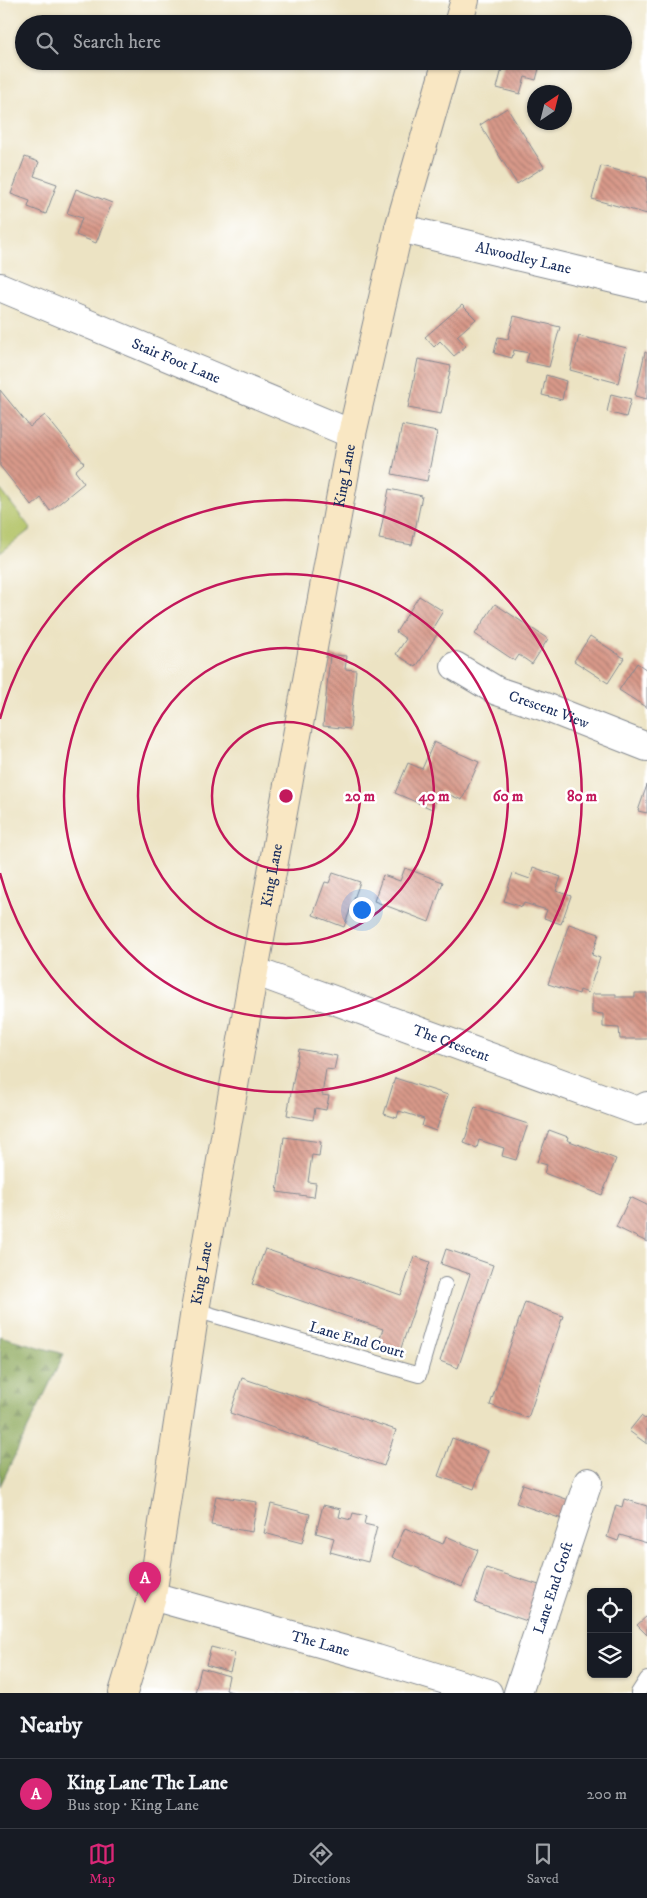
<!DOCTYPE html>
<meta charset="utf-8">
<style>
body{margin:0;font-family:"IM FELL DW Pica",serif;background:#20242c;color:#f1f3f6}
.controls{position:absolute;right:15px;bottom:15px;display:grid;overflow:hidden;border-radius:8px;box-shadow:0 1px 4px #0004}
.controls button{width:45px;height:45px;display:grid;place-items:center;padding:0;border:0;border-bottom:1px solid #363941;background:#171b24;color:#f1f3f6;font:25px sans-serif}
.compass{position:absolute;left:527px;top:85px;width:45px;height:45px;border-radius:50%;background:#171b24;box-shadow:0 1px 4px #0004;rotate:35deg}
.you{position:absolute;left:361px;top:909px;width:18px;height:18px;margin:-12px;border:4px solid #fff;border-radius:50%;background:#1a73e8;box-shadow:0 0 0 8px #1a73e833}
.badge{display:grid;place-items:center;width:32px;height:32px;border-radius:50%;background:#db2777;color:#fff;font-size:16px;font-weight:700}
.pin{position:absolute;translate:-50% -41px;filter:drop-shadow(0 1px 2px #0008)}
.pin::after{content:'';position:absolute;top:26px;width:18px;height:15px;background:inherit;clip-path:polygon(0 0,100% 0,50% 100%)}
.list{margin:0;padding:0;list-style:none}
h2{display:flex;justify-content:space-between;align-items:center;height:65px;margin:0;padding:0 20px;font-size:21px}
h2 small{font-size:16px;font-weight:400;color:#9ea1a6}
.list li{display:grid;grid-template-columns:32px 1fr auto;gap:15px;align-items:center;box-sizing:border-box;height:70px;padding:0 20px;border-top:1px solid #363941}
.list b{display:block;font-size:19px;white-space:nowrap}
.list p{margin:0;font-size:16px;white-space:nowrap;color:#9ea1a6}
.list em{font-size:16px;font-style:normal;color:#9ea1a6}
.icon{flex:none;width:28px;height:28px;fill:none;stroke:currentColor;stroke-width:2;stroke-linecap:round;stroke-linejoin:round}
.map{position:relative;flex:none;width:647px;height:1693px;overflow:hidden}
.search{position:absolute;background:#171b24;box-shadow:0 1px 4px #0004;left:15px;right:15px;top:15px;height:55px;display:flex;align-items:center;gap:12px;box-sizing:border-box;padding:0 18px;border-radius:28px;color:#9ea1a6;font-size:19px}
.sheet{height:135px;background:#171b24}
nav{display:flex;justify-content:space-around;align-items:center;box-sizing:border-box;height:70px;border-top:1px solid #363941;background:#171b24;font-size:14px;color:#9ea1a6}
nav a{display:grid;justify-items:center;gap:2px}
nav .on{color:#db2777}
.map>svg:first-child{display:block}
.forest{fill:url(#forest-firs);stroke:#546c5c}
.park{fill:#b2c366;stroke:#667962}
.building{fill:url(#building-back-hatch)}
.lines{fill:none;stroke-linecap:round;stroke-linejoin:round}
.lane-casing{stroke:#848990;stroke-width:16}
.street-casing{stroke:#848990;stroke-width:30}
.secondary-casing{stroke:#848990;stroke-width:30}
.lane{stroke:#fff;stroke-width:14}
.street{stroke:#fff;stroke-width:28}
.secondary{stroke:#f9e7c3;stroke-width:28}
.ring{fill:none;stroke:#c2185b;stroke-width:2.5}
.labels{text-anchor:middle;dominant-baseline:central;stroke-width:5;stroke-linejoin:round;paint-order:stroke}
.street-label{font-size:15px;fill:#1b2f5e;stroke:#fff}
.centre{fill:#c2185b;stroke:#fff;stroke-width:2.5}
.ring-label{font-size:15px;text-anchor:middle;font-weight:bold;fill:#c2185b;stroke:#fff;stroke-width:5;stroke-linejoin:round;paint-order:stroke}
</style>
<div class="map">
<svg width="647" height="1693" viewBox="0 0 647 1693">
<defs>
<pattern id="forest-firs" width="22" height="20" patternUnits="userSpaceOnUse" patternTransform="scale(1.25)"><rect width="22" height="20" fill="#8da95b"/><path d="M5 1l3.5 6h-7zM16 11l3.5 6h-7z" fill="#728a4e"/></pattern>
<pattern id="building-back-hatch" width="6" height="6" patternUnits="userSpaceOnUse" patternTransform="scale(1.25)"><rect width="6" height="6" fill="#d89989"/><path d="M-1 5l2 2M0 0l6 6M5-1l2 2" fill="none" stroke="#ae7d73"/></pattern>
</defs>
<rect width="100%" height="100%" fill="#fff"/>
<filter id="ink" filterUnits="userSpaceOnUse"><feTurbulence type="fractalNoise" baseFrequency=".02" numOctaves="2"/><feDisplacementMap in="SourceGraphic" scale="10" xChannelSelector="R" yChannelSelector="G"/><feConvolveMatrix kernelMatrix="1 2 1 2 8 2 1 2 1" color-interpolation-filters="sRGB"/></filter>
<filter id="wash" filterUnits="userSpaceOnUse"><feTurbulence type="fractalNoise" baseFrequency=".0096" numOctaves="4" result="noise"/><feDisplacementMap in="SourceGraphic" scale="20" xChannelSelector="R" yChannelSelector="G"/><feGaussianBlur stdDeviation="1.12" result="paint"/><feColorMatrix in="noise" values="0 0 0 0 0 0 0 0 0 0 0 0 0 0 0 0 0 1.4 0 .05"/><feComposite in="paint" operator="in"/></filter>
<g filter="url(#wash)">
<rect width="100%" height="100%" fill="#ece3c3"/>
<polygon class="forest" points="0,1336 64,1354 0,1486"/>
<polygon class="park" points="0,489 31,529 0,553"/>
<g id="blocks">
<g class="building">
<polygon points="516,16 542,23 542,24 514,24"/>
<polygon points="504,61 541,61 536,80 525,77 520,94 497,88"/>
<polygon points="507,108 544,167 517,184 480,125"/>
<polygon points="25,157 39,162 34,176 57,184 46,214 28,207 30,201 11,194"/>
<polygon points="601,166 647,178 647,214 592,199"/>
<polygon points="76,189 112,203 96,243 76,235 82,218 67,213"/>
<polygon points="462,305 476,319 457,336 466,346 454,356 440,341 434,347 425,337"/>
<polygon points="514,316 560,327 549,367 526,362 529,353 514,350 512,358 494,353 498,337 508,339"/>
<polygon points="579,336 627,348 618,383 570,370"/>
<polygon points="645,352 647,353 647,399 635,396"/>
<polygon points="418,359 451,366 441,414 408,408"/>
<polygon points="546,375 566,381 562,400 542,395"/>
<polygon points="0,390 30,427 45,415 84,463 75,471 84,483 50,511 41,498 32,506 0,466"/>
<polygon points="611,394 631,399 626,417 607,412"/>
<polygon points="402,425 437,432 427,481 392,474"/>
<polygon points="389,489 422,496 412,545 379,539"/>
<polygon points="419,596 443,611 432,629 438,633 416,667 396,654 406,639 396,632"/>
<polygon points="495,604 548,639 532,664 519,655 515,661 475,634"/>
<polygon points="590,636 624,658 608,683 574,661"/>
<polygon points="330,655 347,656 345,669 356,670 350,729 323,726"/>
<polygon points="637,663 647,670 647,708 619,690"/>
<polygon points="434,742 479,762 462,800 440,791 432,809 395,793 408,763 422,769"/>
<polygon points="647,785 647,813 638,811"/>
<polygon points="533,867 561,877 556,891 571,896 561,924 544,918 547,910 524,903 522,907 504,901 513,873 530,879"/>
<polygon points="405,868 443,882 429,922 374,901 383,875 400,881"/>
<polygon points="333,873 360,882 344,927 313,915 325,882 329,883"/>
<polygon points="569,924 599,934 592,955 600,958 588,993 580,990 579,994 548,984"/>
<polygon points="635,993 647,993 647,1039 620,1039 619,1028 603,1027 603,1014 592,1013 592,994 616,994 616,997 635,997"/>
<polygon points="299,1049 337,1056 334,1070 326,1069 322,1095 329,1096 326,1110 315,1108 313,1120 287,1115"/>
<polygon points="395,1078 448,1095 436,1131 422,1126 424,1119 412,1115 399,1111 397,1118 384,1114"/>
<polygon points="475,1107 528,1124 516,1160 502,1156 504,1148 479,1140 477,1148 464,1143"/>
<polygon points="549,1130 568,1137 567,1140 616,1159 602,1195 544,1173 547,1165 537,1162"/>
<polygon points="284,1137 321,1142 319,1156 312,1155 308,1182 316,1183 314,1197 277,1192"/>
<polygon points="630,1197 647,1205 647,1242 616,1227"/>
<polygon points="265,1249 401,1295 414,1256 430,1262 399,1354 377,1346 383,1329 252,1284"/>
<polygon points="446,1249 493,1265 458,1368 440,1361 470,1274 441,1264"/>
<polygon points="525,1302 563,1316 528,1418 490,1405"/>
<polygon points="242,1378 396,1430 384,1466 230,1413"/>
<polygon points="641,1416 645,1419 647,1417 647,1444 629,1431"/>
<polygon points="452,1438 488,1451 474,1489 438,1476"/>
<polygon points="523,1484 569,1500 562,1519 516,1503"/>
<polygon points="216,1496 257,1502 252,1532 211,1525"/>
<polygon points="624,1499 647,1506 647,1543 620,1535 618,1541 607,1537 616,1505 622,1507"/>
<polygon points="271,1504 310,1514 302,1543 264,1533"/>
<polygon points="323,1505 341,1509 339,1517 351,1520 353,1513 366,1516 364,1524 377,1527 368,1562 330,1552 334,1538 316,1533"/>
<polygon points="405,1528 443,1544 446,1536 478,1550 462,1587 392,1557"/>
<polygon points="486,1568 539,1585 527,1621 475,1603"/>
<polygon points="647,1616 647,1635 637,1625"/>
<polygon points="211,1647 235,1653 230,1672 206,1665"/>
<polygon points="201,1668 229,1676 226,1690 235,1693 195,1693"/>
</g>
</g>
</g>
<g filter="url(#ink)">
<use href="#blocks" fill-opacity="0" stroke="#848990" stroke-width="1"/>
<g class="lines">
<defs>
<g id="lane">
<polyline points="195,1310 419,1375 445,1285"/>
<polyline points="638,1693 647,1679"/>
</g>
<g id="street">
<path id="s1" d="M399 228 647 287"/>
<path id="s2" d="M0 287 352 434"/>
<path id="s3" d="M455 666 497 691 548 708 647 747"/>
<path id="s4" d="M254 971 638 1111 647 1106"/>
<path id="s5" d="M152 1596 377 1659 488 1693"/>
<path id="s6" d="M518 1693 588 1482"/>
</g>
<g id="secondary">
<polyline points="458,24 465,0"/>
<path id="s7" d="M123 1693 152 1596 195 1310 254 971 352 434 399 228 447 61"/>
</g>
</defs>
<use href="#lane" class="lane-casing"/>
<use href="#street" class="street-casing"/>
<use href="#secondary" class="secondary-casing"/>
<use href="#lane" class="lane"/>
<use href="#street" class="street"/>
<use href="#secondary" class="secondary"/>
</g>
</g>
<g class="ring">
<circle cx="286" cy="796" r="74"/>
<circle cx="286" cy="796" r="148"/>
<circle cx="286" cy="796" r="222"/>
<path d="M0 719A296 296 0 1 1 0 873"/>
</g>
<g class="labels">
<g class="street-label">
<text stroke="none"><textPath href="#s1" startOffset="128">Alwoodley Lane</textPath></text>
<text stroke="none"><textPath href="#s2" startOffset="191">Stair Foot Lane</textPath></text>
<text stroke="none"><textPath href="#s7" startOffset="1238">King Lane</textPath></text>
<text stroke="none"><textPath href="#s3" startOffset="104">Crescent View</textPath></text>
<text stroke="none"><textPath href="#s7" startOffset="832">King Lane</textPath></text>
<text stroke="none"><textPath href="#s4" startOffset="210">The Crescent</textPath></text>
<text stroke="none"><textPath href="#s7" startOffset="428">King Lane</textPath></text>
<text transform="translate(357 1340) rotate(16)">Lane End Court</text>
<text stroke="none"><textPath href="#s6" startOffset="111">Lane End Croft</textPath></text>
<text stroke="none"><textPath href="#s5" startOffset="175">The Lane</textPath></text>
</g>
</g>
<circle cx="286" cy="796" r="8" class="centre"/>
<g class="ring-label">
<text x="360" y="801">20 m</text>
<text x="434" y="801">40 m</text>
<text x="508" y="801">60 m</text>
<text x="582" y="801">80 m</text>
</g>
</svg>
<div class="controls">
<button><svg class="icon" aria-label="locate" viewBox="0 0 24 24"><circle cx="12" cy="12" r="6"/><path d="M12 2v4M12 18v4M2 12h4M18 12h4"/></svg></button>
<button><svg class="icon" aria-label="layers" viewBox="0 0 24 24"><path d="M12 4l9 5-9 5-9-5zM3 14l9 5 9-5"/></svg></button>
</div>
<svg class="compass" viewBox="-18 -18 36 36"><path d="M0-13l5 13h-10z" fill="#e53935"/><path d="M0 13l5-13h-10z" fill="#9ea1a6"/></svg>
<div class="you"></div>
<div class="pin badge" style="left:145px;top:1603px">A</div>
<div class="search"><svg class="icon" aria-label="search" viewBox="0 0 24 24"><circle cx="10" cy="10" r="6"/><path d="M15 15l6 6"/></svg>Search here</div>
</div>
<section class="sheet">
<h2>Nearby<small></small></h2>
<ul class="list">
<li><span class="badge">A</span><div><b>King Lane The Lane</b><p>Bus stop · King Lane</p></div><em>200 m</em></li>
</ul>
</section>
<nav>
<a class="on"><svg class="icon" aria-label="map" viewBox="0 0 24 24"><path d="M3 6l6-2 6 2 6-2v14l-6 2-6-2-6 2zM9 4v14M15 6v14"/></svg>Map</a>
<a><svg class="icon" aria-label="directions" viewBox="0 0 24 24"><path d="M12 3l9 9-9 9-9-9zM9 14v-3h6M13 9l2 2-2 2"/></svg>Directions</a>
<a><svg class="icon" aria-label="saved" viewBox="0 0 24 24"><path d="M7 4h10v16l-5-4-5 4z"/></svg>Saved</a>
</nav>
